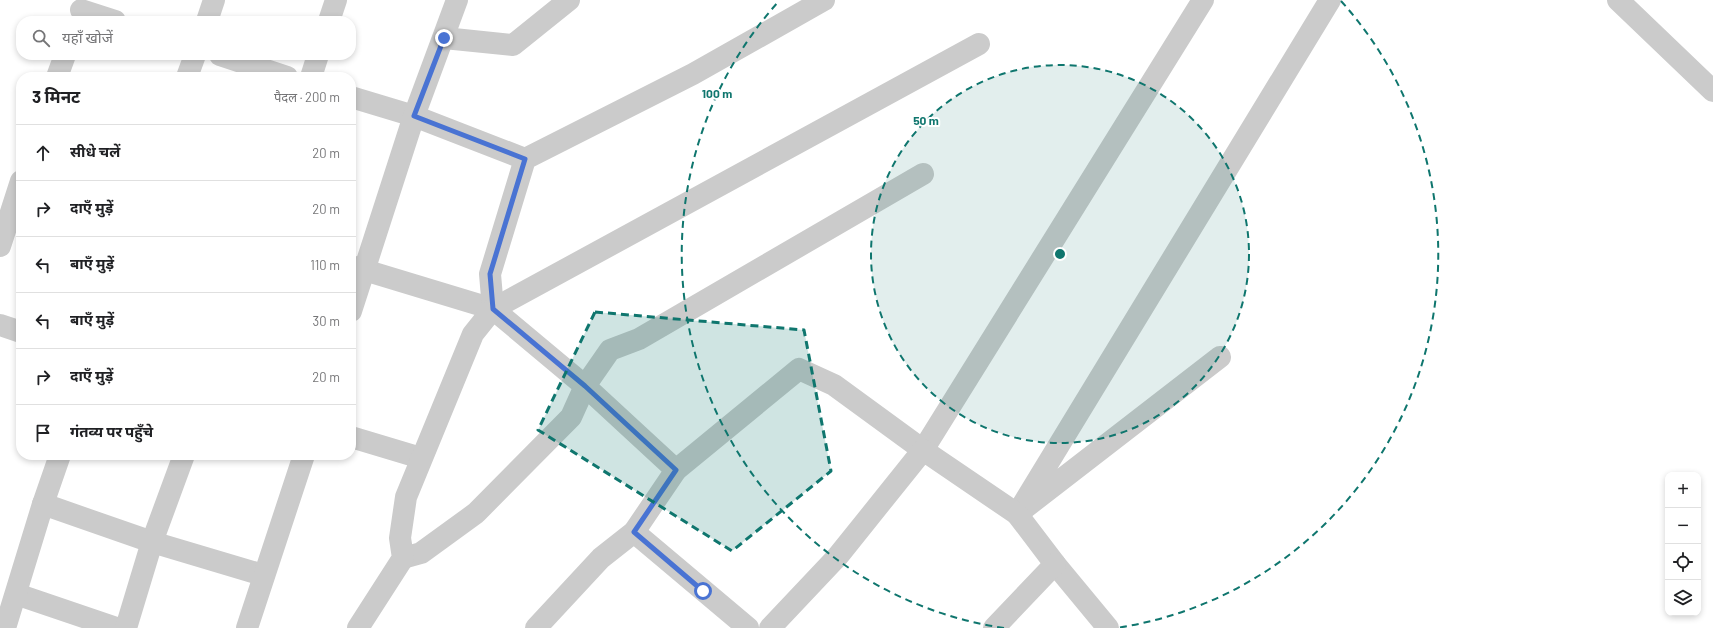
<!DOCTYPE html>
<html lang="hi">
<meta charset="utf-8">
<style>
body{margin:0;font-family:Barlow,"Noto Sans Devanagari",sans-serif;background:#f2f2f2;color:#202124}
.controls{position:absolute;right:12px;bottom:12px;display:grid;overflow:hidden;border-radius:8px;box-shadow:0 2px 6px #0003}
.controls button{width:36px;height:36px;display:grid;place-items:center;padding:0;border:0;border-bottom:1px solid #e0e0e0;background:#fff;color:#202124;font:20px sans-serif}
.stop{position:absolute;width:12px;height:12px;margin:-9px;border:3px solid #4973d3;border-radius:50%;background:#fff}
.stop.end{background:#4973d3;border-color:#fff;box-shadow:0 1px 4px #0008}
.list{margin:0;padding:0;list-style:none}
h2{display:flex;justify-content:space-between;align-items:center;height:52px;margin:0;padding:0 16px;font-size:17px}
h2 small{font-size:13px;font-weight:400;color:#757577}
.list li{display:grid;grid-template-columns:26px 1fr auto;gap:12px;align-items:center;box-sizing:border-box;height:56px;padding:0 16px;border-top:1px solid #e0e0e0}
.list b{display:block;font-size:15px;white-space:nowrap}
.list em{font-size:13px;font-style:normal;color:#757577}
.icon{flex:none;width:22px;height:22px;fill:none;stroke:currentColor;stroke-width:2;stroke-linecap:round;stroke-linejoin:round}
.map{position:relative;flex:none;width:1713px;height:628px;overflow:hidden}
.search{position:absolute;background:#fff;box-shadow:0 2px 6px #0003;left:16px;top:16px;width:340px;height:44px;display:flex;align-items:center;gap:10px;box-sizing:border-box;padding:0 14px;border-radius:16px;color:#757577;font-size:15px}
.panel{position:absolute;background:#fff;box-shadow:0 2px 6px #0003;left:16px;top:72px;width:340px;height:388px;border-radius:16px}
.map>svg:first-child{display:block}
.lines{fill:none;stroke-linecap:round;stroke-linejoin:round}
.minor{stroke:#cbcbcb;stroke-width:22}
.route{stroke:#4973d3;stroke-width:5}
.marked{fill:#0f766e;fill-opacity:0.2;stroke:#0f766e;stroke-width:3;stroke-dasharray:8 5;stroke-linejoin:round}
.ring{fill:none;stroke:#0f766e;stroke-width:2;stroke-dasharray:7 5}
.centre{fill:#0f766e;stroke:#fff;stroke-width:2}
.ring-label{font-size:12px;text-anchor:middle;font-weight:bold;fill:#0f766e;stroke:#fff;stroke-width:4;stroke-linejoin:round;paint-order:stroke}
</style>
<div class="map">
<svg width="1713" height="628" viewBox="0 0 1713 628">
<rect width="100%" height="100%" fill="#fff"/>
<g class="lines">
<g class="minor">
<polyline points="1618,0 1713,91"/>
<polyline points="81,10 115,21"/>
<polyline points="207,21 214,0"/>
<polyline points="329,21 336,0"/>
<polyline points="444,38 513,45 569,0"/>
<polyline points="220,55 287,77"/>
<polyline points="57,77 65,55"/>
<polyline points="187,77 195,55"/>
<polyline points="311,77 318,55"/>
<polyline points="351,97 414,116 525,159"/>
<polyline points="0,246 21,181"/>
<polyline points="351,266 493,309 585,386 676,470"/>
<polyline points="493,309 490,274 525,159 693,74 824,0"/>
<polyline points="351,311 414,116 457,0"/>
<polyline points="0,325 21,332"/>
<polyline points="1220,357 1017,514 1330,0"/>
<polyline points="351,437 421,458"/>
<polyline points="43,504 152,542 263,575"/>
<polyline points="634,532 748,628"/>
<polyline points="403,558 421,553 476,513 571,417 585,386 610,350 639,339 923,174"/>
<polyline points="16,594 116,628"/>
<polyline points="5,628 43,504 60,455"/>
<polyline points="126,628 152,542 184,455"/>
<polyline points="247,628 304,455"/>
<polyline points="358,628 403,558 400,538 406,497 473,334 493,309 979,44"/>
<polyline points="536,628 601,558 634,532 676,470 799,369 834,385 923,450 1203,0"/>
<polyline points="770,628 838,556 923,450 1017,514 1055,564 1108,628"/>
<polyline points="994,628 1055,564"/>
</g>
</g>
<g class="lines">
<polyline class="route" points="444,38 414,116 525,159 490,274 493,309 585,386 676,470 634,532 703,591"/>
</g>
<path class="marked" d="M595 312 804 330 831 471 732 551 538 430Z"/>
<circle cx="1060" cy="254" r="189" fill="#0f766e" fill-opacity=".12"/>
<g class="ring">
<circle cx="1060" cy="254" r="189"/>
<path d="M1004 628A378 378 0 0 1 779 1M1341 1A378 378 0 0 1 1116 628"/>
</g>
<circle cx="1060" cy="254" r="6" class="centre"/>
<g class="ring-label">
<text x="717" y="98">100 m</text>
<text x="926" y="125">50 m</text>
</g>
</svg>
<div class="controls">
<button>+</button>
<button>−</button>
<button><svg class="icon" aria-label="locate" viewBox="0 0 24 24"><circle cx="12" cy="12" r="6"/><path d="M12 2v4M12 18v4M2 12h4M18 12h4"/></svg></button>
<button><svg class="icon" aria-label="layers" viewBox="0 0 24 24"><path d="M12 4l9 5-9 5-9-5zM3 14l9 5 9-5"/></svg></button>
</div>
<div class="stop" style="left:703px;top:591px"></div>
<div class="stop end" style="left:444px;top:38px"></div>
<div class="search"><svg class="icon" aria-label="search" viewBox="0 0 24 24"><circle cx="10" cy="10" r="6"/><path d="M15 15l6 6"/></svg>यहाँ खोजें</div>
<section class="panel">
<h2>3 मिनट<small>पैदल · 200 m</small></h2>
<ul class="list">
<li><svg class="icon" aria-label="ahead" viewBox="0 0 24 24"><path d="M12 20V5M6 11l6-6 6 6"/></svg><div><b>सीधे चलें</b></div><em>20 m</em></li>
<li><svg class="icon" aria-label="right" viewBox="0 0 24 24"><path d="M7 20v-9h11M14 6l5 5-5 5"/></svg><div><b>दाएँ मुड़ें</b></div><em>20 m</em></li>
<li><svg class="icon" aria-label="left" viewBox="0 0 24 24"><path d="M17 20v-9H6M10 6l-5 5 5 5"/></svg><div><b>बाएँ मुड़ें</b></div><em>110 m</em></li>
<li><svg class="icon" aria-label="left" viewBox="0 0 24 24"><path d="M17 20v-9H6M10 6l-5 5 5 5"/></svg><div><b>बाएँ मुड़ें</b></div><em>30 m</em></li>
<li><svg class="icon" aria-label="right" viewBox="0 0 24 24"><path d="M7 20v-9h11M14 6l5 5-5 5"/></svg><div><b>दाएँ मुड़ें</b></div><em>20 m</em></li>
<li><svg class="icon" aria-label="arrive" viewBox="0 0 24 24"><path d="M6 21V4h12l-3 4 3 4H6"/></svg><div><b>गंतव्य पर पहुँचे</b></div></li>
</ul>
</section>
</div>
